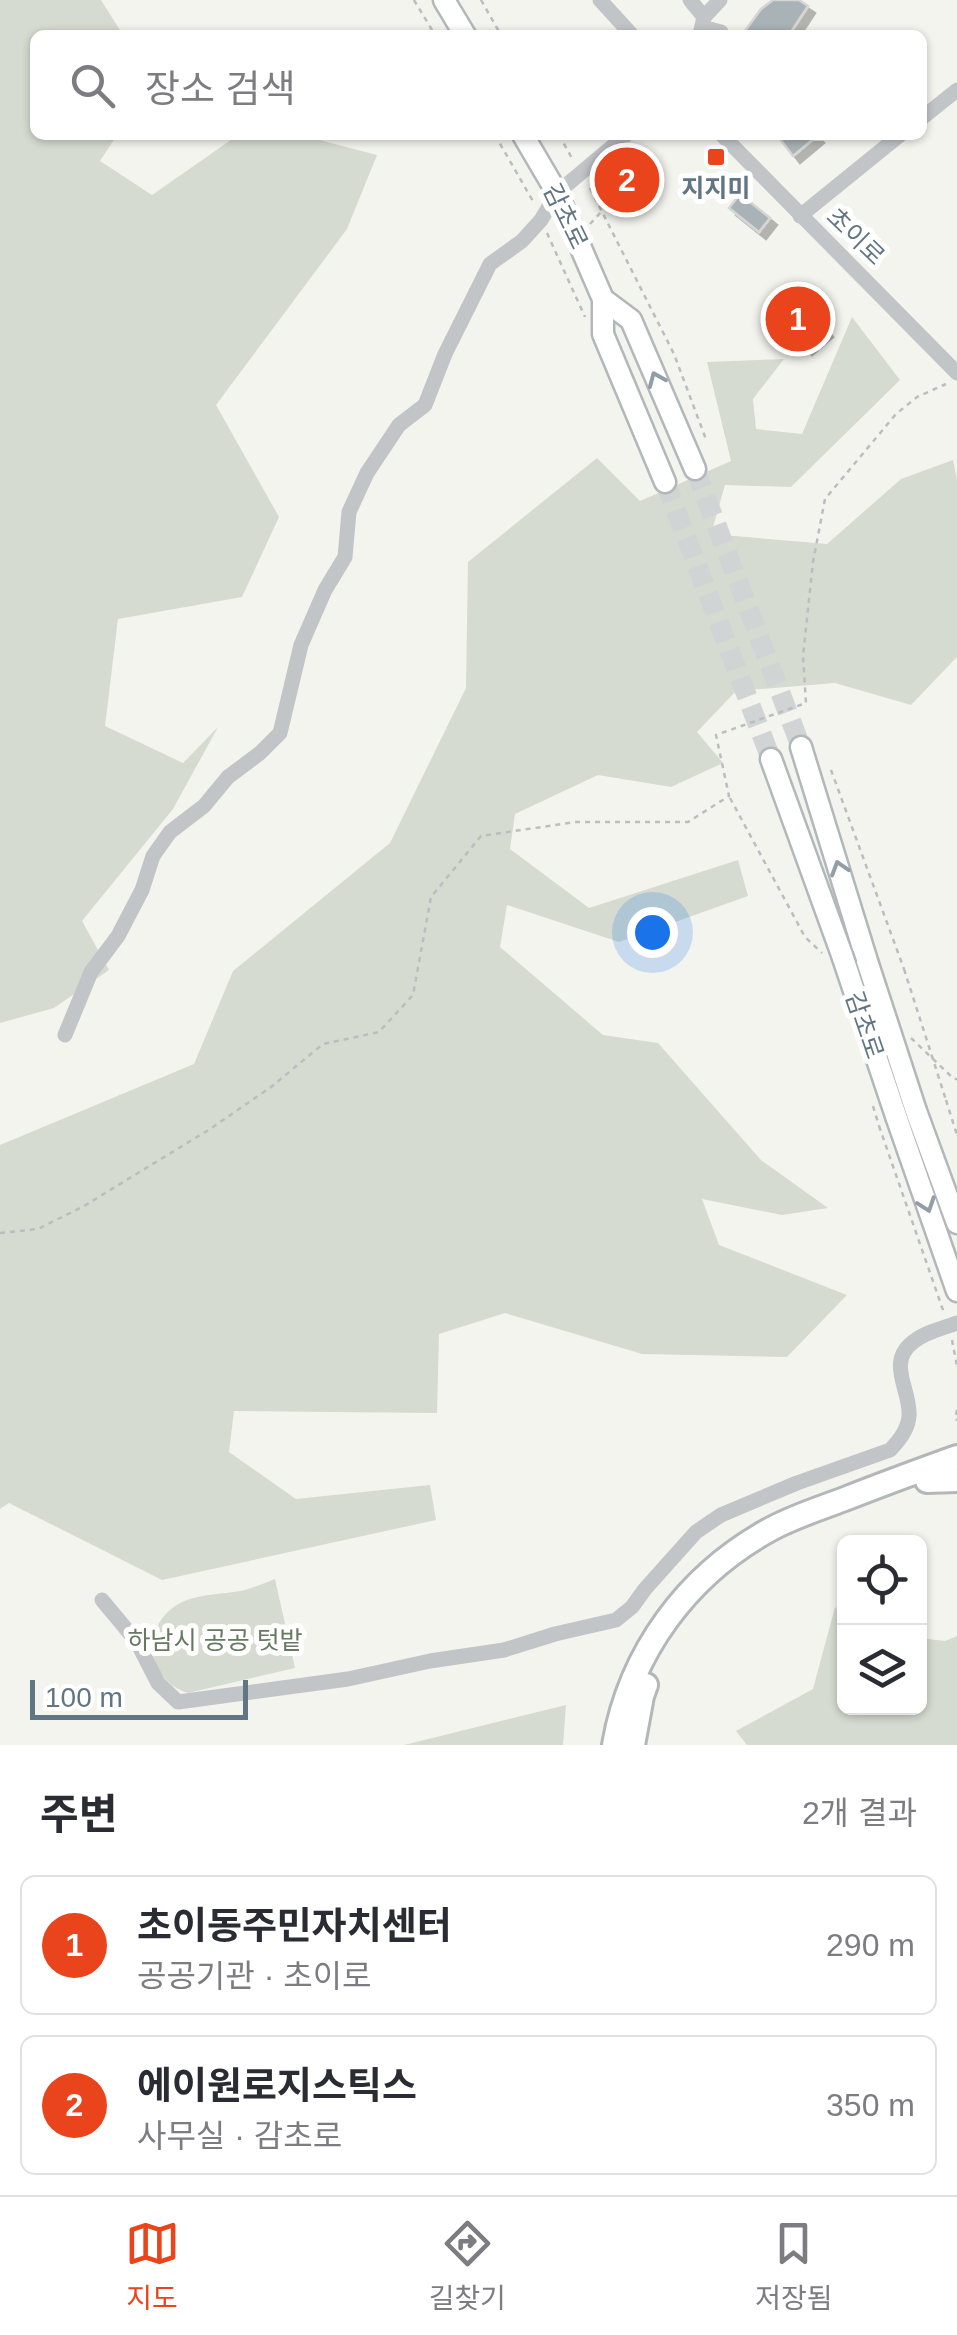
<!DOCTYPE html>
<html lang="ko">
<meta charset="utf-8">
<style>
body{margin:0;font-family:Helvetica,"Noto Sans KR",sans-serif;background:#f7f7f7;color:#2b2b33}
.controls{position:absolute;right:30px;bottom:30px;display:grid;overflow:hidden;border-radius:15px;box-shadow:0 2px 8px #0004}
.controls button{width:90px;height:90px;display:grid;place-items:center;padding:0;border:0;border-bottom:2px solid #e1e1e2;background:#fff;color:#2b2b33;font:50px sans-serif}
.scale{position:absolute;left:30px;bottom:25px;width:218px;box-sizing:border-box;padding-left:10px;border:5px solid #627582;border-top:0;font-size:28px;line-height:35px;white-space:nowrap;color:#627582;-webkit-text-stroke:8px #fff;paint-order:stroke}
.you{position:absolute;left:652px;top:932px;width:35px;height:35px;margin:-25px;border:8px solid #fff;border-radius:50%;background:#1a73e8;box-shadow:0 0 0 15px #1a73e833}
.badge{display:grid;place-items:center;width:65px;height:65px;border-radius:50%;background:#e9441b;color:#fff;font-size:32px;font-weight:700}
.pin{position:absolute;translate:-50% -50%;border:5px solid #fff;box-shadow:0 2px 10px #0006}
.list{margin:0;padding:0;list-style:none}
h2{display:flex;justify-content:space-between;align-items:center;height:130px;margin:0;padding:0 40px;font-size:42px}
h2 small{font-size:32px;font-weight:400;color:#7c7c81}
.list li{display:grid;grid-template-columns:65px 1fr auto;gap:30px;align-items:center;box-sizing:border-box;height:140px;margin:0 20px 20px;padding:0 20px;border:2px solid #e1e1e2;border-radius:15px}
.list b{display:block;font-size:38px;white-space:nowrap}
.list p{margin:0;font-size:32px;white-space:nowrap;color:#7c7c81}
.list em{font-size:32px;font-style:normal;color:#7c7c81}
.icon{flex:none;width:55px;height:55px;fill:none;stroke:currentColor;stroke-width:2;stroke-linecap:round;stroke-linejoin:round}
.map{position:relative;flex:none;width:957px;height:1745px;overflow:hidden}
.search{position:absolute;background:#fff;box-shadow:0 2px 8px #0004;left:30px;right:30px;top:30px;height:110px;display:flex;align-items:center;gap:25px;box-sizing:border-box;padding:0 35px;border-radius:15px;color:#7c7c81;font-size:38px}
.sheet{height:450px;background:#fff}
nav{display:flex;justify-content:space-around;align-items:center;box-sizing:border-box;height:140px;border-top:2px solid #e1e1e2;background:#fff;font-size:28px;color:#7c7c81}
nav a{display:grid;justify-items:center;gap:5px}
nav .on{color:#e9441b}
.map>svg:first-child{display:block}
.green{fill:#d5dbd0}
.building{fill:#a9b2b6;stroke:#d5d5d3;stroke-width:2.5;filter:url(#shadow)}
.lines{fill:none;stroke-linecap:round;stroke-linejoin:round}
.major-tunnel{stroke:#d0d4d4;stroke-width:20;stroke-dasharray:20 10;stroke-linecap:butt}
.major-casing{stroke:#b2b7ba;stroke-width:25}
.highway-casing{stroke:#b4b7ba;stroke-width:28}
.path{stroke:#bbbdbf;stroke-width:2.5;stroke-dasharray:5 5;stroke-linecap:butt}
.minor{stroke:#c1c5c8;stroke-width:15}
.major{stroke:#fff;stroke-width:20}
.highway{stroke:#fff;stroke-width:22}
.major-bridge-casing{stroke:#b2b7ba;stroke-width:25;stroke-linecap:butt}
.path-bridge{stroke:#bbbdbf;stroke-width:2.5;stroke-dasharray:5 5;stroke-linecap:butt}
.major-bridge{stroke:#fff;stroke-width:20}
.oneway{stroke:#919ea8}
.poi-dot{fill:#e9441b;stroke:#fff;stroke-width:4}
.labels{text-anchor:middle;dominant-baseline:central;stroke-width:10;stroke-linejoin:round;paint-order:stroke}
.poi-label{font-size:25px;font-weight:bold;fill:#627582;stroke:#fff}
.street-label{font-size:25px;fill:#627582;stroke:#fff}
.park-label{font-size:25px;fill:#667961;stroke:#fff}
</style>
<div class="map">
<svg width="957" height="1745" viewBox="0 0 957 1745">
<defs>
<filter id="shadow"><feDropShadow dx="7" dy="7" stdDeviation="0" flood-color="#0004"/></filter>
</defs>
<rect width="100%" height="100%" fill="#f4f4ef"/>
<g class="green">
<polygon points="0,0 101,0 123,35 35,35 35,135 117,135 100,161 152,195 238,135 300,135 377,155 347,229 216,405 279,517 242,597 118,619 105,726 183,763 218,727 173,809 82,921 109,970 54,1008 0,1023"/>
<polygon points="852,317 900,380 791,487 725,485 711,534 827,544 901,479 953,460 957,480 957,657 911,705 835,683 736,691 697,732 723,763 671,787 598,775 515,814 510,849 589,908 738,860 748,896 619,942 507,905 500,947 603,1035 658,1043 761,1160 828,1208 782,1215 702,1199 719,1245 847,1295 787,1357 642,1354 505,1313 439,1334 437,1413 234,1411 229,1452 296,1499 430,1485 436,1520 162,1580 9,1503 0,1509 0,1145 194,1064 233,971 390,843 466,688 468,562 597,458 640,501 731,461 707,362 784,359 753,399 756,429 802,434"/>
<path d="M275 1579 295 1668 188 1693C172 1688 161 1678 155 1661 150 1648 151 1636 159 1623 179 1591 212 1597 245 1590 255 1587 265 1583 275 1579Z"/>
<polygon points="835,1607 844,1616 844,1708 920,1708 920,1638 945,1641 957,1636 957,1745 747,1745 736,1731 813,1689"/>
<polygon points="566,1705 563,1745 404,1745"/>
</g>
<g class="building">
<polygon points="773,0 799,0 808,6 789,35 742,35 761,9"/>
<polygon points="777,135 816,135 817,136 793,156"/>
<polygon points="740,194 770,218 759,232 729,208"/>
<polygon points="791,290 826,330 805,348 770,308"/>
</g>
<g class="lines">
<g class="major-tunnel">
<polyline points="695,469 801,747"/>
<polyline points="665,482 771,759"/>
</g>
<defs>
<g id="major">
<polyline points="444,0 465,35"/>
<polyline points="523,135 557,193 603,299 603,334 665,482"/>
<polyline points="603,299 631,320 695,469"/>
<polyline points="801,747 867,961"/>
<polyline points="771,759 842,955"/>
<polyline points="916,1111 957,1223"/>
<polyline points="897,1119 957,1291"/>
</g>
<g id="highway">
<polyline points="927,1481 957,1480"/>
<path d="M614 1745C630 1652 688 1574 771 1529 793 1517 818 1509 842 1500 880 1485 918 1471 957 1457"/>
<polyline points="633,1745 642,1696 646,1685"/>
</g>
</defs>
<use href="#major" class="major-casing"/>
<use href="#highway" class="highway-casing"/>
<g class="path">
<polyline points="414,0 435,35"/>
<polyline points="481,0 501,35"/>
<polyline points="495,135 534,203"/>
<polyline points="559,135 573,160"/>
<polyline points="590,188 674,354 707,442"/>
<polyline points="596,196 599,180"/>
<polyline points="590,224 602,211"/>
<polyline points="547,233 585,317"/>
<polyline points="831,770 904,969"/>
<polyline points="730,798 805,937 822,953"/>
<polyline points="911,1038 954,1079 957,1079"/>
<polyline points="946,1100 957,1135"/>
<polyline points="879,1126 944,1313"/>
<polyline points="0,1233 38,1229 84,1206 210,1129 271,1087 323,1044 379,1032 413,995 431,897 481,836 575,822 688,822 729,796 716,735 806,703 803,656 813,562 825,499 896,414 917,397 946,384"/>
<polyline points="952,1340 957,1366"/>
<polyline points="957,1410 955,1419 957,1420"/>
</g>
<g class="minor">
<polyline points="600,0 632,35"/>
<polyline points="690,0 704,17 700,35"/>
<polyline points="704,17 720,0"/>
<polyline points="702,27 721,32 722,35"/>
<polyline points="922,118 957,90"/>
<polyline points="722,135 957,373"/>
<polyline points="800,216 900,135"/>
<polyline points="65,1035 91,972 118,936 142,890 153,856 170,832 204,806 228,777 260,753 280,733 301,645 325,590 345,557 349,512 367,473 399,425 425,405 445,354 490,264 522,241 541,220 557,193 626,135"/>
<path d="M102 1600 137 1642 158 1683 178 1702 348 1679 430 1661 504 1650 555 1634 616 1620 632 1607 645 1589 696 1532 721 1515 797 1483 890 1450C899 1441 908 1430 909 1416 911 1390 886 1363 913 1342 925 1332 943 1328 957 1323"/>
</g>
<use href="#major" class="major"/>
<use href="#highway" class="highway"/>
<defs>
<g id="major-bridge">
<polyline points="842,955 897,1119"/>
<polyline points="867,961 916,1111"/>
</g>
</defs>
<use href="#major-bridge" class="major-bridge-casing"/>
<g class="path-bridge">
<polyline points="904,969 946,1100"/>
<polyline points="873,1106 879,1126"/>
</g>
<use href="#major-bridge" class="major-bridge"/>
</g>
<defs><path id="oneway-chevron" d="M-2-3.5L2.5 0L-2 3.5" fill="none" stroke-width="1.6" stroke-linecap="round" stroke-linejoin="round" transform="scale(2.5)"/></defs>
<g class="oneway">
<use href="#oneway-chevron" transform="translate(656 379) rotate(-113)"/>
<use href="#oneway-chevron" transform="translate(839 868) rotate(-107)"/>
<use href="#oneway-chevron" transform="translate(927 1205) rotate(71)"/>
</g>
<rect class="poi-dot" x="706" y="147" width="20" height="20" rx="5"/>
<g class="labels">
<g class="poi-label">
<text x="716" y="188">지지미</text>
</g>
<g class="street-label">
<text transform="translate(566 216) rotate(64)">감초로</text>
<text transform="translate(856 236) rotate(44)">초이로</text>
<text transform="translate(865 1025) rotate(71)">감초로</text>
</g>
<g class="park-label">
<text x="215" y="1640">하남시 공공 텃밭</text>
</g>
</g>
</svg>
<div class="controls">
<button><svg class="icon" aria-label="locate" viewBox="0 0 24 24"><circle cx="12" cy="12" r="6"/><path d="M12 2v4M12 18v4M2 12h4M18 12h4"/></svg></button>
<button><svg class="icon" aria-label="layers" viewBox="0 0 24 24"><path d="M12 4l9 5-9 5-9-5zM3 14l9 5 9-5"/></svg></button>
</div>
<div class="scale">100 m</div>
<div class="you"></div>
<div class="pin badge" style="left:798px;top:319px">1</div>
<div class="pin badge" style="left:627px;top:180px">2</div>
<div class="search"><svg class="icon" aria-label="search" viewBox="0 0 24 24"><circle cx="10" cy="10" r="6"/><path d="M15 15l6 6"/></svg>장소 검색</div>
</div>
<section class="sheet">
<h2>주변<small>2개 결과</small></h2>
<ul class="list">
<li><span class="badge">1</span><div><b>초이동주민자치센터</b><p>공공기관 · 초이로</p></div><em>290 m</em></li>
<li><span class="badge">2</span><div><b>에이원로지스틱스</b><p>사무실 · 감초로</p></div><em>350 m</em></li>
</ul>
</section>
<nav>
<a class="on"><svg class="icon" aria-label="map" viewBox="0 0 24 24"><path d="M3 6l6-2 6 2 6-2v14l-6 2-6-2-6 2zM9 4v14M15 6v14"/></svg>지도</a>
<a><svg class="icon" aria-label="directions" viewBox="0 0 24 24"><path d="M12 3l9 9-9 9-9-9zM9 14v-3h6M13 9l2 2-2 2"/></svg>길찾기</a>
<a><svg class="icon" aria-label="saved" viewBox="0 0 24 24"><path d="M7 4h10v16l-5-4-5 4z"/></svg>저장됨</a>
</nav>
